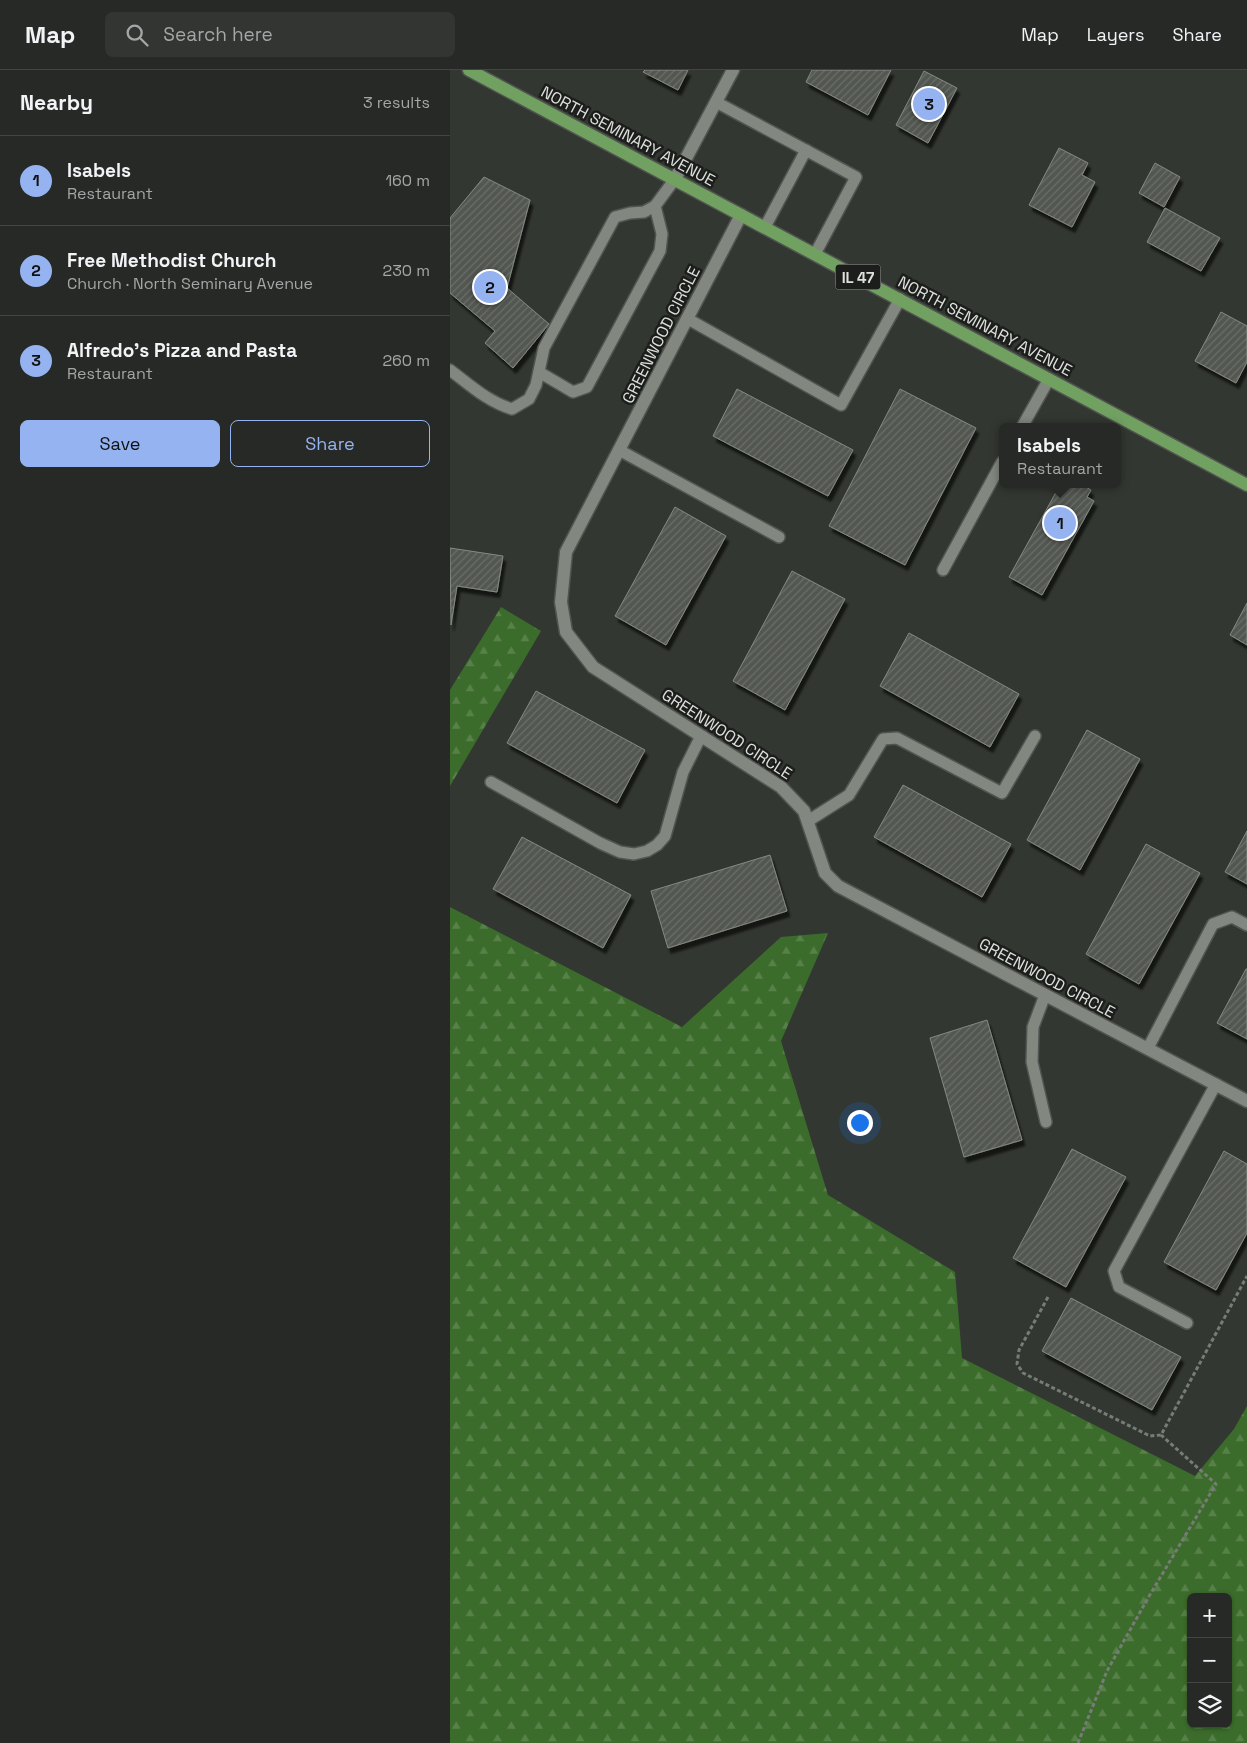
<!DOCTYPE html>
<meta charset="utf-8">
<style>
body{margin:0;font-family:"Space Grotesk",sans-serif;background:#323532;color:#f1f3f6}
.controls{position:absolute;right:15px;bottom:15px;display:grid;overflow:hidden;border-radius:8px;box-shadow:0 1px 4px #0004}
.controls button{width:45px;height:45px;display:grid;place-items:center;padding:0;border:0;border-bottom:1px solid #424542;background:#262925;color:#f1f3f6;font:25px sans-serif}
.you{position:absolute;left:409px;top:1052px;width:18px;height:18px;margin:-12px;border:4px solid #fff;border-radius:50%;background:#1a73e8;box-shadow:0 0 0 8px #1a73e833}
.badge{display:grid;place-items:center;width:32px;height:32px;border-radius:50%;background:#95b2f1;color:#111;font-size:16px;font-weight:700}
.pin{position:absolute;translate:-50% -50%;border:2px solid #fff;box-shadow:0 1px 5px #0006}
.popup{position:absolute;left:549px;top:353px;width:122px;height:65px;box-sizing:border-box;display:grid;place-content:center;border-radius:8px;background:#262925;filter:drop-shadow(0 1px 4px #0005);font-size:16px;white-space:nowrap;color:#a4a6a7}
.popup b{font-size:19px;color:#f1f3f6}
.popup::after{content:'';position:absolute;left:50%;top:100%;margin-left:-10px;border:10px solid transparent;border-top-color:#262925}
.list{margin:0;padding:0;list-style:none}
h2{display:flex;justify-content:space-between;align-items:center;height:65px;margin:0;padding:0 20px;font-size:21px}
h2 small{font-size:16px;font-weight:400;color:#a4a6a7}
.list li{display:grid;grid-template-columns:32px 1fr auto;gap:15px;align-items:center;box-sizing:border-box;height:90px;padding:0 20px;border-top:1px solid #424542}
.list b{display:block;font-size:19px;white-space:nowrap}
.list p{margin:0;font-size:16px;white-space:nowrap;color:#a4a6a7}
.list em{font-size:16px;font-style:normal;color:#a4a6a7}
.actions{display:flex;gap:10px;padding:15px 20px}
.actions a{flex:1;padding:11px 0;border:1px solid #95b2f1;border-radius:8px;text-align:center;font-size:18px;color:#95b2f1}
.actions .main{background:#95b2f1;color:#111}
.icon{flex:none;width:28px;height:28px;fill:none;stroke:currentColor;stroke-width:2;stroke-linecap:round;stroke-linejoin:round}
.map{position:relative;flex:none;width:797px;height:1673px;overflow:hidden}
header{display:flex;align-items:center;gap:30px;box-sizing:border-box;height:70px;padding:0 25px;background:#262925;border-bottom:1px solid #424542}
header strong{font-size:24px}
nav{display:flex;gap:28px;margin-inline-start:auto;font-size:18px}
.search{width:350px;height:45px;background:#323532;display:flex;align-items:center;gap:12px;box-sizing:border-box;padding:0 18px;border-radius:8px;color:#a4a6a7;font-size:19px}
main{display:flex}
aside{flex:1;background:#262925}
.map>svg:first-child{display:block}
.forest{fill:url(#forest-firs);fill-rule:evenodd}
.building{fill:url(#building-hatch);stroke:#858a83;filter:url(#shadow)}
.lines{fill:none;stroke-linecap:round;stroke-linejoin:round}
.lane-casing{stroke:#515450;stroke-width:14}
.street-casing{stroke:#515450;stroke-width:15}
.primary-casing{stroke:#515450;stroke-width:15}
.path{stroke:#787c77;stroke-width:3;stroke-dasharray:4 2.5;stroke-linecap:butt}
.lane{stroke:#828780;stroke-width:11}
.street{stroke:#828780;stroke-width:12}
.primary{stroke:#71a160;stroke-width:12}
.labels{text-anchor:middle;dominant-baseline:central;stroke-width:5;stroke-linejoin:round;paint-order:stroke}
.shield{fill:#1c1e1b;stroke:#a3a6a2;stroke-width:1}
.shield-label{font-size:15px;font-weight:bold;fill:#dde0dc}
.street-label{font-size:16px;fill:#dde0dc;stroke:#1c1e1b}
</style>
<header>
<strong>Map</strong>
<div class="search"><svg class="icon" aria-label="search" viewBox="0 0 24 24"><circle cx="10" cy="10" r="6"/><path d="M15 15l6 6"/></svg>Search here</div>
<nav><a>Map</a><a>Layers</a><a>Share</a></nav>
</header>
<main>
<aside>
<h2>Nearby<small>3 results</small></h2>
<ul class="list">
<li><span class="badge">1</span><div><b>Isabels</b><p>Restaurant</p></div><em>160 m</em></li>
<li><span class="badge">2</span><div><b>Free Methodist Church</b><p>Church · North Seminary Avenue</p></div><em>230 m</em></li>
<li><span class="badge">3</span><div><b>Alfredo's Pizza and Pasta</b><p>Restaurant</p></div><em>260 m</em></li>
</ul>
<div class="actions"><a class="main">Save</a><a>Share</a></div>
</aside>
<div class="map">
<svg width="797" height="1673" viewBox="0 0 797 1673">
<defs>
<pattern id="forest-firs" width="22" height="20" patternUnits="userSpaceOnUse" patternTransform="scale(1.25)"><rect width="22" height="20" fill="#3b6c2b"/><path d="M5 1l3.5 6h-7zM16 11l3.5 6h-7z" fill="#578149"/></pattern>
<pattern id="building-hatch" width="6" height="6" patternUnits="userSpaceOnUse" patternTransform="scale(1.25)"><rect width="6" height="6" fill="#525751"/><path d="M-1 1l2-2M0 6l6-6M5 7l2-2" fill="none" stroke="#6a6f69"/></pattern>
<filter id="shadow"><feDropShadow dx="3" dy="5.5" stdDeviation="1" flood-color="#0009"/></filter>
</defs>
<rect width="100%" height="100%" fill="#333731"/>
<g class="forest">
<polygon points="51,537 91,561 0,716 0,620"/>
<path d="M0 837 232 957 331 867 378 863 331 971 378 1125 505 1202 512 1288 745 1406 784 1359 797 1336V1673H0ZM741 1527H778V1654H741Z"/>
</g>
<g class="building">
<polygon points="195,0 238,0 228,20 193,2"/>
<polygon points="362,0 441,0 418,45 356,12"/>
<polygon points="474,1 507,18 478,73 446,55"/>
<polygon points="609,78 638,93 632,105 645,112 622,157 579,135"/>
<polygon points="705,93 730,107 714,137 689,123"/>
<polygon points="34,107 80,130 57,218 99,254 63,298 35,273 45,261 0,223 0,148"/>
<polygon points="715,138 770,168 751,201 697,172"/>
<polygon points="771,242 797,256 797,292 786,313 745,291"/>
<polygon points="287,319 403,380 378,426 263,366"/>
<polygon points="450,319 526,358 455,495 379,456"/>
<polygon points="620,414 631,414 641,420 637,427 644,431 592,525 559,507 610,415 617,420"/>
<polygon points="225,437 276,466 216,575 165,546"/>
<polygon points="0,478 53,486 47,522 7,516 1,555"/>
<polygon points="342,501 395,529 335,640 283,611"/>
<polygon points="797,533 797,575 780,565"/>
<polygon points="459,563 569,624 540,677 430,616"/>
<polygon points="86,621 195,680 167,733 57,673"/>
<polygon points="637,660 690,689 630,800 577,770"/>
<polygon points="453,715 561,774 532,827 424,767"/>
<polygon points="797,761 797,814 775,802"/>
<polygon points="72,767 181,825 153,878 43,819"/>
<polygon points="696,774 750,803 689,914 636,884"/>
<polygon points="320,785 337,841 218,878 201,821"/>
<polygon points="796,899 797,899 797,969 767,953"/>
<polygon points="537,950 572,1070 514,1087 480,968"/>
<polygon points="622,1079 676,1107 616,1217 563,1188"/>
<polygon points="774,1081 797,1094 797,1163 766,1220 714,1192"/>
<polygon points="621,1228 731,1287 702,1340 592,1281"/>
</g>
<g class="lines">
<defs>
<g id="lane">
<polyline points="266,32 406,107 365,184"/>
<polyline points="315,157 356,80"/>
<polyline points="238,249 391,335 450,229"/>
<path d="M0 300C20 315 38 332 62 339L79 329 86 315 94 278 165 147 180 143 194 142 205 136 225 109"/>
<polyline points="89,302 123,322 137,317 210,181 212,164 205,136"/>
<polyline points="572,357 599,309"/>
<polyline points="169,380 329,467"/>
<polyline points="493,500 552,392"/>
<polyline points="41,712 150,773 170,782 184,784 197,781 207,775 215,766 233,702 251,666"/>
<polyline points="358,751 399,725 433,669 447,668 552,723 585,666"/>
<polyline points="595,925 583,957 582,992 596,1052"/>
<polyline points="698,978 763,854 782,847 797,855"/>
<polyline points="737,1253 669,1217 664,1201 766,1014"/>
</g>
<g id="street">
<polyline points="225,109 283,0"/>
<polyline points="291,145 116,482 111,532 116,562 143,597 331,717 354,741 375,803 388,816 797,1031"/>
</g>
<polyline id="primary" points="19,0 797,415"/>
</defs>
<use href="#lane" class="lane-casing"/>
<use href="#street" class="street-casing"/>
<use href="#primary" class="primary-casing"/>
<g class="path">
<polyline points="598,1227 569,1280 567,1294 573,1303 700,1366 711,1365 797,1206"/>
<polyline points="628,1673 657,1601 698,1528 766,1414 711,1365"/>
</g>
<use href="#lane" class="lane"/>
<use href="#street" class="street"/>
<use href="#primary" class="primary"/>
</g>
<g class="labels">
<rect class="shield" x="385.5" y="194.5" width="45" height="25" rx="4"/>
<g class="shield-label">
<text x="408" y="207">IL 47</text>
</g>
<g class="street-label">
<text transform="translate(178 66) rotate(28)">NORTH SEMINARY AVENUE</text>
<text transform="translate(535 256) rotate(28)">NORTH SEMINARY AVENUE</text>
<text transform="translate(211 265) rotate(-63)">GREENWOOD CIRCLE</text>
<text transform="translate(277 664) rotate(33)">GREENWOOD CIRCLE</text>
<text transform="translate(597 908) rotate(28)">GREENWOOD CIRCLE</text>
</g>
</g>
</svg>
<div class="controls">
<button>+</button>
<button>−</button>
<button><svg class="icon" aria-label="layers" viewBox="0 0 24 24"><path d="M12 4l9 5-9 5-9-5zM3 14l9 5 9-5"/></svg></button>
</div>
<div class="you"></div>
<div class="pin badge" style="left:610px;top:453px">1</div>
<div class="popup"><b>Isabels</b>Restaurant</div>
<div class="pin badge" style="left:40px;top:217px">2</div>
<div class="pin badge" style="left:479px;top:34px">3</div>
</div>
</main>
